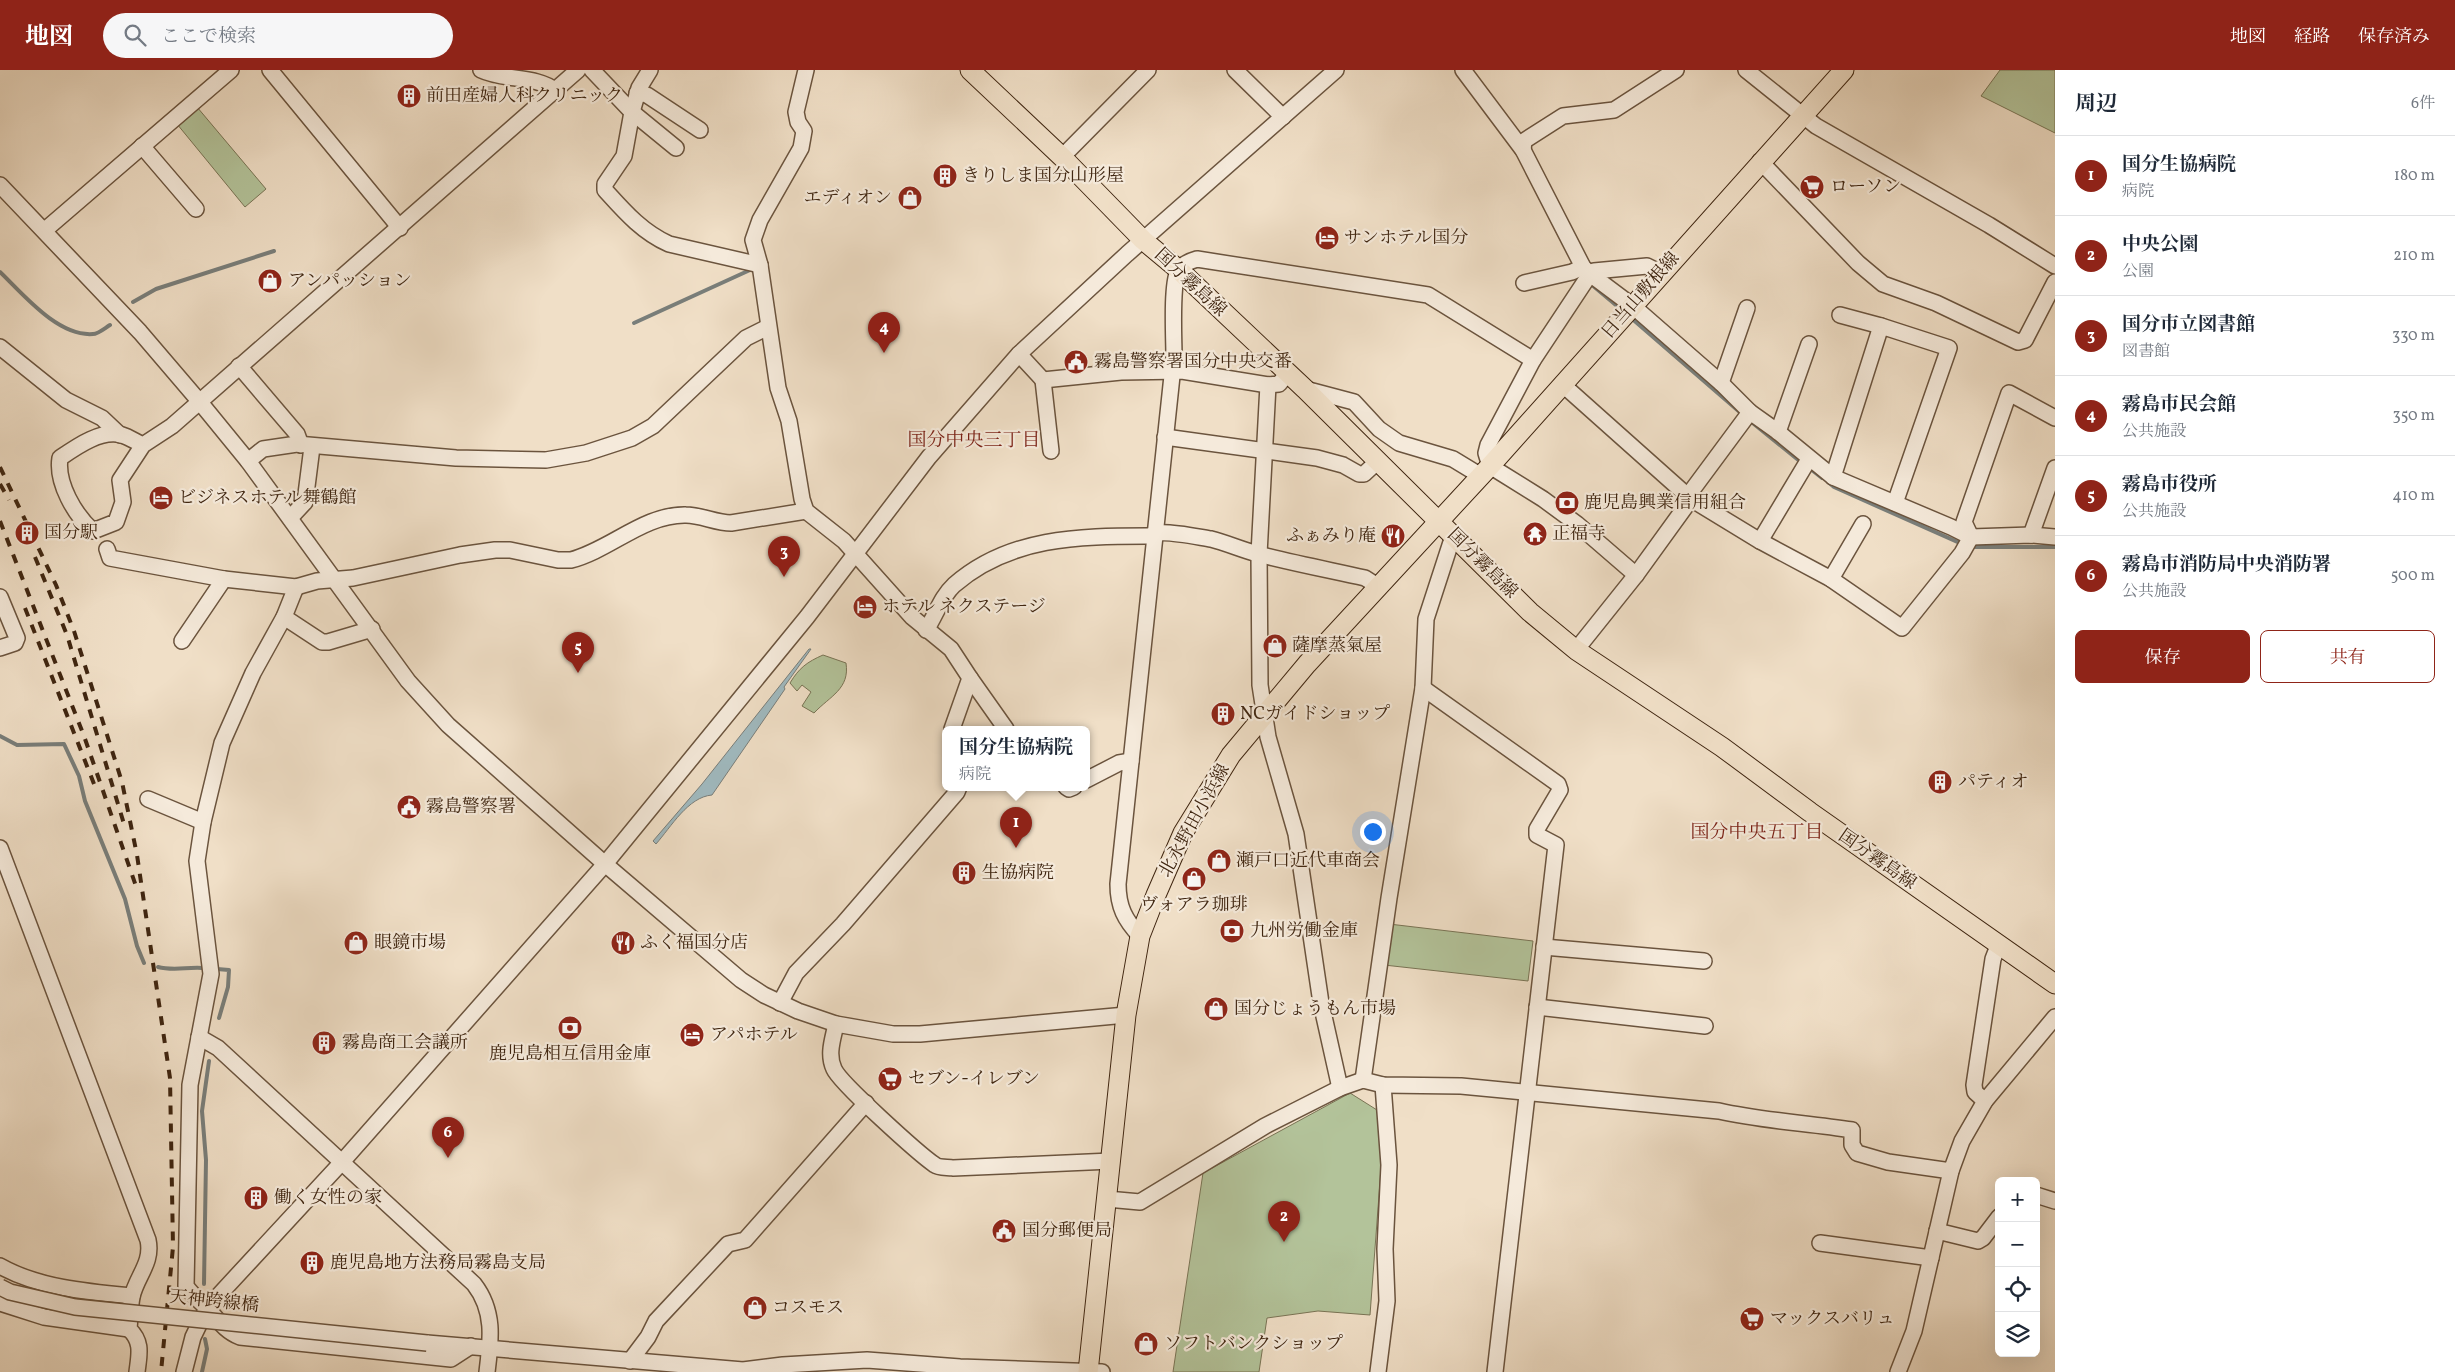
<!DOCTYPE html>
<html lang="ja">
<meta charset="utf-8">
<style>
body{margin:0;font-family:Vollkorn,"Noto Serif JP",serif;background:#f6f6f7;color:#1f2937}
.controls{position:absolute;right:15px;bottom:15px;display:grid;overflow:hidden;border-radius:8px;box-shadow:0 5px 20px #0002}
.controls button{width:45px;height:45px;display:grid;place-items:center;padding:0;border:0;border-bottom:1px solid #e0e1e3;background:#fff;color:#1f2937;font:25px sans-serif}
.you{position:absolute;left:1372px;top:761px;width:18px;height:18px;margin:-12px;border:4px solid #fff;border-radius:50%;background:#1a73e8;box-shadow:0 0 0 8px #1a73e833}
.badge{display:grid;place-items:center;width:32px;height:32px;border-radius:50%;background:#8f2418;color:#fff;font-size:16px;font-weight:700}
.pin{position:absolute;translate:-50% -41px;filter:drop-shadow(0 1px 2px #0008)}
.pin::after{content:'';position:absolute;top:26px;width:18px;height:15px;background:inherit;clip-path:polygon(0 0,100% 0,50% 100%)}
.popup{position:absolute;left:942px;top:656px;width:148px;height:65px;box-sizing:border-box;display:grid;place-content:center;border-radius:8px;background:#fff;filter:drop-shadow(0 1px 4px #0005);font-size:16px;white-space:nowrap;color:#747a83}
.popup b{font-size:19px;color:#1f2937}
.popup::after{content:'';position:absolute;left:50%;top:100%;margin-left:-10px;border:10px solid transparent;border-top-color:#fff}
.list{margin:0;padding:0;list-style:none}
h2{display:flex;justify-content:space-between;align-items:center;height:65px;margin:0;padding:0 20px;font-size:21px}
h2 small{font-size:16px;font-weight:400;color:#747a83}
.list li{display:grid;grid-template-columns:32px 1fr auto;gap:15px;align-items:center;box-sizing:border-box;height:80px;padding:0 20px;border-top:1px solid #e0e1e3}
.list b{display:block;font-size:19px;white-space:nowrap}
.list p{margin:0;font-size:16px;white-space:nowrap;color:#747a83}
.list em{font-size:16px;font-style:normal;color:#747a83}
.actions{display:flex;gap:10px;padding:15px 20px}
.actions a{flex:1;padding:11px 0;border:1px solid #8f2418;border-radius:8px;text-align:center;font-size:18px;color:#8f2418}
.actions .main{background:#8f2418;color:#fff}
.icon{flex:none;width:28px;height:28px;fill:none;stroke:currentColor;stroke-width:2;stroke-linecap:round;stroke-linejoin:round}
.map{position:relative;flex:none;width:2055px;height:1302px;overflow:hidden}
header{display:flex;align-items:center;gap:30px;box-sizing:border-box;height:70px;padding:0 25px;background:#8f2418;color:#fff}
header strong{font-size:24px}
nav{display:flex;gap:28px;margin-inline-start:auto;font-size:18px}
.search{width:350px;height:45px;background:#f6f6f7;display:flex;align-items:center;gap:12px;box-sizing:border-box;padding:0 18px;border-radius:28px;color:#747a83;font-size:19px}
main{display:flex}
aside{flex:1;background:#fff}
.map>svg:first-child{display:block}
.green{fill:#b3c39a;stroke:#797455}
.water{fill:#a0bac0;stroke:#797e7a}
.lines{fill:none;stroke-linecap:round;stroke-linejoin:round}
.stream{stroke:#797e7a;stroke-width:4}
.minor-casing{stroke:#6b543e;stroke-width:18}
.major-casing{stroke:#3f2510;stroke-width:21}
.minor{stroke:#f5eadb;stroke-width:15}
.major{stroke:#f0dfc7;stroke-width:19}
.rail{stroke:#3f2510;stroke-width:4;stroke-dasharray:9 9;stroke-linecap:butt}
.minor-bridge-casing{stroke:#6b543e;stroke-width:18;stroke-linecap:butt}
.minor-bridge{stroke:#f5eadb;stroke-width:15}
.labels{text-anchor:middle;dominant-baseline:central;stroke-width:4.5;stroke-linejoin:round;paint-order:stroke}
.poi-label{font-size:18px;fill:#3f2510;stroke:#f5eadb;text-anchor:start}
.street-label{font-size:18px;fill:#3f2510;stroke:#f5eadb}
.neighbourhood-label{font-size:19px;fill:#7a1f14;stroke:#f5eadb}
</style>
<header>
<strong>地図</strong>
<div class="search"><svg class="icon" aria-label="search" viewBox="0 0 24 24"><circle cx="10" cy="10" r="6"/><path d="M15 15l6 6"/></svg>ここで検索</div>
<nav><a>地図</a><a>経路</a><a>保存済み</a></nav>
</header>
<main>
<div class="map">
<svg width="2055" height="1302" viewBox="0 0 2055 1302">
<rect width="100%" height="100%" fill="#f0dfc7"/>
<filter id="stains"><feTurbulence type="fractalNoise" baseFrequency=".004" numOctaves="4"/><feColorMatrix values="0 0 0 0 .2 0 0 0 0 .09 0 0 0 0 .02 0 0 0 .5 -.17"/></filter>
<radialGradient id="worn" r=".72"><stop offset=".6" stop-color="#630" stop-opacity="0"/><stop offset="1" stop-color="#630" stop-opacity=".3"/></radialGradient>
<g class="green">
<polygon points="2000,0 2055,0 2055,63 1981,26"/>
<polygon points="197,37 266,119 245,137 177,54"/>
<path d="M823 585 846 593C850 619 830 626 814 643L802 636 811 622 802 615 797 621 790 613C799 598 807 592 823 585Z"/>
<polygon points="1389,854 1533,871 1528,911 1384,895"/>
<polygon points="1350,1023 1385,1045 1370,1245 1318,1241 1267,1248 1259,1302 1173,1302 1203,1103"/>
</g>
<path class="water" d="M809 579H811L784 617 785 619 712 725C688 727 671 757 656 774L653 771 702 714Z"/>
<g class="lines">
<g class="stream">
<path d="M0 202C23 224 58 267 93 264 98 264 105 258 110 255"/>
<polyline points="1592,215 1623,241"/>
<polyline points="133,232 156,219 274,181"/>
<polyline points="1630,247 1742,344"/>
<polyline points="634,253 750,200"/>
<polyline points="1749,350 1802,393"/>
<polyline points="1808,397 1822,408"/>
<polyline points="1828,412 1834,417 1962,474"/>
<polyline points="1971,477 2055,477"/>
<polyline points="0,666 17,675 64,674 79,706 85,731 125,829 137,876 144,893"/>
<path d="M158 897C173 901 187 897 202 898"/>
<polyline points="217,899 229,900 228,917 219,948"/>
<polyline points="204,1214 206,1090 202,1041 209,991"/>
<polyline points="202,1302 207,1279 205,1269"/>
</g>
<defs>
<g id="minor">
<polyline points="270,0 400,158"/>
<path d="M481 0C504 11 536 5 556 21"/>
<polyline points="592,0 632,42 676,78"/>
<path d="M650 0 639 18 632 42 624 86 605 114V120C624 141 642 162 669 174L760 195"/>
<polyline points="806,0 796,42 798,52 804,61 801,78 760,150 753,170 760,195 778,318 789,351 802,429 806,441 844,471 912,547 951,579 970,608 952,659"/>
<polyline points="1235,0 1283,47"/>
<polyline points="1463,0 1523,80 1583,197 1590,204 1533,290 1488,375 1486,383 1490,396 1543,429 1577,454 1636,505"/>
<polyline points="1746,0 1816,56 1989,155 2055,196"/>
<polyline points="637,23 647,25 700,60"/>
<polyline points="142,76 196,139"/>
<polyline points="1523,80 1524,71 1563,46 1614,40 1676,0"/>
<polyline points="1062,87 1148,0"/>
<polyline points="1760,91 1858,193 1883,214 1936,233 2018,272 2025,270 2055,212"/>
<polyline points="0,115 140,262 199,331 248,391 408,611 448,655 605,794 741,910 764,925 798,941 836,954 893,964 920,964 1126,945"/>
<polyline points="45,160 231,0"/>
<polyline points="1661,203 1647,196 1594,201 1590,204 1634,237 1721,313 1750,342 1778,362 1833,407 1951,457 1971,467 2031,465 2055,467"/>
<polyline points="1524,213 1572,202 1583,197"/>
<polyline points="1840,245 1881,256"/>
<polyline points="0,277 66,330 102,348 120,365"/>
<polyline points="1019,284 1043,310 1121,302 1182,301 1268,315 1279,314 1287,304"/>
<polyline points="239,296 297,364 301,375"/>
<polyline points="1043,310 1051,381"/>
<polyline points="1721,313 1747,238"/>
<polyline points="1562,314 1691,429 1760,471 1831,509 1902,558 1962,483 1971,467 1964,452 2009,323 2055,348"/>
<polyline points="1268,315 1259,484 1260,615 1268,667 1296,764 1321,933 1340,1018"/>
<polyline points="1305,319 1354,332 1379,359 1399,373 1453,389 1481,406"/>
<polyline points="1778,362 1809,274"/>
<polyline points="1165,367 1317,388 1343,395 1359,404 1364,404 1377,392"/>
<path d="M143 375C136 372 129 367 122 365 101 359 76 377 60 388 56 413 75 445 93 461L116 452 123 432 120 410 143 375 172 356 578 0"/>
<polyline points="248,391 263,379 297,374 456,388 546,390 586,383 632,368 653,356 746,268 768,257"/>
<polyline points="1833,407 1881,256 1949,278 1895,433"/>
<polyline points="1687,427 1750,342"/>
<polyline points="290,448 305,432 312,377"/>
<polyline points="2031,465 2055,398"/>
<polyline points="1760,471 1809,389"/>
<path d="M107 479 110 488 224 509 296 517 317 511 353 508 460 485 495 480H510L558 490H571C610 480 644 444 686 445 701 445 716 453 731 453L806 441"/>
<polyline points="1831,509 1863,454"/>
<path d="M296 517 284 547 253 603 222 673 203 752 197 791 211 904 190 1015 186 1216C192 1225 200 1231 208 1239 218 1250 225 1261 240 1267L451 1289 471 1276"/>
<polyline points="0,527 17,568 15,573 0,578"/>
<polyline points="284,547 322,572 328,572 372,559"/>
<path d="M926 560C936 545 941 527 954 515 1009 467 1079 466 1147 466 1152 466 1154 464 1158 463 1170 461 1198 467 1211 469 1227 473 1242 480 1258 484 1293 493 1329 500 1365 508L1379 517"/>
<polyline points="182,571 224,509"/>
<polyline points="1576,580 1636,505 1691,429"/>
<polyline points="970,608 1006,659"/>
<polyline points="1423,618 1558,714 1560,720 1537,759 1537,765 1556,775 1495,1302"/>
<polyline points="1086,710 1119,693 1131,691"/>
<polyline points="1066,717 1069,719 1074,717"/>
<polyline points="148,729 203,752"/>
<path d="M0 778 148 1170C153 1193 136 1207 132 1227 130 1237 130 1249 129 1259 143 1272 139 1285 137 1302"/>
<path d="M1140 866C1125 850 1118 837 1118 814L1174 287C1174 268 1171 217 1178 201 1182 194 1190 191 1197 189L1428 225 1533 290"/>
<polyline points="1544,877 1704,891"/>
<polyline points="780,933 796,903 843,854 957,722 959,717"/>
<polyline points="1537,937 1705,956"/>
<path d="M836 954C833 969 827 984 834 999 840 1013 919 1084 935 1095 939 1098 948 1097 953 1098L1111 1091"/>
<path d="M199 967 218 978 474 1214C495 1241 491 1270 487 1302"/>
<polyline points="1363,1010 1389,828 1423,618 1426,549 1453,466"/>
<polyline points="1985,1031 1975,1022 1974,1015 1993,889 1998,876"/>
<polyline points="2036,1125 2055,1131"/>
<path d="M1107 1129 1140 1132 1265 1056 1340 1018 1363 1010 1383 1015 1461 1016 1719 1041C1763 1051 1808 1053 1852 1060V1075L1857 1083 1888 1092 1951 1101"/>
<polyline points="1937,1161 1978,1171 1983,1168 1999,1147"/>
<polyline points="1820,1173 1931,1188"/>
<path d="M0 1196C39 1218 88 1222 132 1226"/>
<polyline points="0,1233 44,1247 129,1259"/>
<polyline points="427,1273 743,1300 783,1295 867,1290 960,1297 1102,1302"/>
<polyline points="630,1291 648,1267 656,1251 728,1174 745,1170 866,1033"/>
<polyline points="184,1302 193,1267 207,1238 342,1092 605,794 807,547 929,387 1019,284 1127,184 1336,0"/>
<polyline points="1378,1302 1387,1231 1385,1179 1389,1095 1383,1015"/>
<polyline points="1898,1302 1914,1261 1951,1101 1962,1071 1985,1031 2055,947"/>
</g>
<g id="major">
<polyline points="970,0 1062,87 1143,170 1179,200 1305,319 1530,542 1576,580 1722,677 1810,742 2055,914"/>
<polyline points="1088,1302 1126,945 1140,866 1156,825 1183,763 1231,685 1307,594 1490,396 1844,0"/>
</g>
</defs>
<use href="#minor" class="minor-casing"/>
<use href="#major" class="major-casing"/>
<use href="#minor" class="minor"/>
<use href="#major" class="major"/>
<g class="rail">
<polyline points="0,397 56,515 74,561 122,712 137,785 170,1008 173,1177 161,1302"/>
<polyline points="0,414 9,430"/>
<polyline points="0,451 84,666 137,819"/>
<polyline points="35,487 67,565 124,754"/>
<polyline points="25,538 96,719"/>
</g>
<defs>
<polyline id="minor-bridge" points="0,1217 10,1222 75,1237 427,1273"/>
</defs>
<use href="#minor-bridge" class="minor-bridge-casing"/>
<use href="#minor-bridge" class="minor-bridge"/>
</g>
<defs>
<symbol id="building-disc" viewBox="-11 -11 22 22"><circle r="9.5" fill="#8f2418" stroke="#f5eadb"/><path d="M-4-6H4V6H1V3H-1V6H-4ZM-2.5-4.3h1.7v1.8h-1.7ZM.8-4.3h1.7v1.8H.8ZM-2.5-1h1.7V.8h-1.7ZM.8-1h1.7V.8H.8Z" fill="#fff"/></symbol>
<symbol id="supermarket-disc" viewBox="-11 -11 22 22"><circle r="9.5" fill="#8f2418" stroke="#f5eadb"/><path d="M-6-5.5h2.5l.6 2H6L4.5 2H-2.5L-4.4-4H-6ZM-1.5 3.2a1.3 1.3 0 1 0 .1 0ZM3 3.2a1.3 1.3 0 1 0 .1 0Z" fill="#fff"/></symbol>
<symbol id="shop-disc" viewBox="-11 -11 22 22"><circle r="9.5" fill="#8f2418" stroke="#f5eadb"/><path d="M-5-2.5h2.3a2.7 3.5 0 0 1 5.4 0H5L5.5 6h-11ZM-1.5-2.5h3a1.5 2.3 0 0 0-3 0Z" fill="#fff"/></symbol>
<symbol id="hotel-disc" viewBox="-11 -11 22 22"><circle r="9.5" fill="#8f2418" stroke="#f5eadb"/><path d="M-6-4.5h1.5V1H6V5H4.5V3h-9V5H-6ZM-4 0a1.8 1.8 0 1 1 3.6 0ZM.5 0V-2.5h3Q6-2.5 6 0Z" fill="#fff"/></symbol>
<symbol id="civic-disc" viewBox="-11 -11 22 22"><circle r="9.5" fill="#8f2418" stroke="#f5eadb"/><path d="M-.6-6.5H3V-4.5H.6V-3L4-1V1h2V6H-6V1h2V-1L-.6-3ZM-1.2 2.5V6h2.4V2.5Z" fill="#fff"/></symbol>
<symbol id="bank-disc" viewBox="-11 -11 22 22"><circle r="9.5" fill="#8f2418" stroke="#f5eadb"/><path d="M-6-4H6V4H-6ZM0-2.3a2.3 2.3 0 1 0 0 4.6a2.3 2.3 0 1 0 0-4.6Z" fill="#fff"/></symbol>
<symbol id="temple-disc" viewBox="-11 -11 22 22"><circle r="9.5" fill="#8f2418" stroke="#f5eadb"/><path d="M0-6L5-2H3V0L6.5 2.5H4V6H1.5V3h-3V6H-4V2.5H-6.5L-3 0V-2H-5Z" fill="#fff"/></symbol>
<symbol id="restaurant-disc" viewBox="-11 -11 22 22"><circle r="9.5" fill="#8f2418" stroke="#f5eadb"/><path d="M-5-6h1v4h1v-4h1v4h1v-4h1v5L-1.5 .5V6h-2V.5L-5-1ZM5-6V6H3V1.5H1.5Q1.5-4 5-6Z" fill="#fff"/></symbol>
</defs>
<g fill-rule="evenodd">
<use href="#building-disc" x="395" y="12" width="28" height="28"/>
<use href="#building-disc" x="931" y="92" width="28" height="28"/>
<use href="#supermarket-disc" x="1798" y="103" width="28" height="28"/>
<use href="#shop-disc" x="896" y="114" width="28" height="28"/>
<use href="#hotel-disc" x="1313" y="154" width="28" height="28"/>
<use href="#shop-disc" x="256" y="197" width="28" height="28"/>
<use href="#civic-disc" x="1062" y="278" width="28" height="28"/>
<use href="#hotel-disc" x="147" y="414" width="28" height="28"/>
<use href="#bank-disc" x="1553" y="419" width="28" height="28"/>
<use href="#building-disc" x="13" y="449" width="28" height="28"/>
<use href="#temple-disc" x="1521" y="450" width="28" height="28"/>
<use href="#restaurant-disc" x="1379" y="452" width="28" height="28"/>
<use href="#hotel-disc" x="851" y="523" width="28" height="28"/>
<use href="#shop-disc" x="1261" y="562" width="28" height="28"/>
<use href="#building-disc" x="1209" y="630" width="28" height="28"/>
<use href="#building-disc" x="1926" y="698" width="28" height="28"/>
<use href="#civic-disc" x="395" y="723" width="28" height="28"/>
<use href="#shop-disc" x="1205" y="777" width="28" height="28"/>
<use href="#building-disc" x="950" y="789" width="28" height="28"/>
<use href="#shop-disc" x="1180" y="795" width="28" height="28"/>
<use href="#bank-disc" x="1218" y="847" width="28" height="28"/>
<use href="#shop-disc" x="342" y="859" width="28" height="28"/>
<use href="#restaurant-disc" x="609" y="859" width="28" height="28"/>
<use href="#shop-disc" x="1202" y="925" width="28" height="28"/>
<use href="#bank-disc" x="556" y="944" width="28" height="28"/>
<use href="#hotel-disc" x="678" y="951" width="28" height="28"/>
<use href="#building-disc" x="310" y="959" width="28" height="28"/>
<use href="#supermarket-disc" x="876" y="995" width="28" height="28"/>
<use href="#building-disc" x="242" y="1114" width="28" height="28"/>
<use href="#civic-disc" x="990" y="1147" width="28" height="28"/>
<use href="#building-disc" x="298" y="1179" width="28" height="28"/>
<use href="#shop-disc" x="741" y="1224" width="28" height="28"/>
<use href="#supermarket-disc" x="1738" y="1235" width="28" height="28"/>
<use href="#shop-disc" x="1132" y="1260" width="28" height="28"/>
</g>
<g class="labels">
<g class="poi-label">
<text x="426" y="26">前田産婦人科クリニック</text>
<text x="962" y="106">きりしま国分山形屋</text>
<text x="1830" y="117">ローソン</text>
<text x="892" y="128" text-anchor="end">エディオン</text>
<text x="1344" y="168">サンホテル国分</text>
<text x="288" y="211">アンパッション</text>
<text x="1094" y="292">霧島警察署国分中央交番</text>
<text x="178" y="428">ビジネスホテル舞鶴館</text>
<text x="1584" y="433">鹿児島興業信用組合</text>
<text x="44" y="463">国分駅</text>
<text x="1552" y="464">正福寺</text>
<text x="1376" y="466" text-anchor="end">ふぁみり庵</text>
<text x="882" y="537">ホテル ネクステージ</text>
<text x="1292" y="576">薩摩蒸氣屋</text>
<text x="1240" y="644">NCガイドショップ</text>
<text x="1958" y="712">パティオ</text>
<text x="426" y="737">霧島警察署</text>
<text x="1236" y="791">瀬戸口近代車商会</text>
<text x="982" y="803">生協病院</text>
<text x="1194" y="835" text-anchor="middle">ヴォアラ珈琲</text>
<text x="1250" y="861">九州労働金庫</text>
<text x="374" y="873">眼鏡市場</text>
<text x="640" y="873">ふく福国分店</text>
<text x="1234" y="939">国分じょうもん市場</text>
<text x="710" y="965">アパホテル</text>
<text x="342" y="973">霧島商工会議所</text>
<text x="570" y="984" text-anchor="middle">鹿児島相互信用金庫</text>
<text x="908" y="1009">セブン-イレブン</text>
<text x="274" y="1128">働く女性の家</text>
<text x="1022" y="1161">国分郵便局</text>
<text x="330" y="1193">鹿児島地方法務局霧島支局</text>
<text x="772" y="1238">コスモス</text>
<text x="1770" y="1249">マックスバリュ</text>
<text x="1164" y="1274">ソフトバンクショップ</text>
</g>
<g class="street-label">
<text transform="translate(1190 213) rotate(43)">国分霧島線</text>
<text transform="translate(1641 226) rotate(-49)">日当山敷根線</text>
<text transform="translate(1482 494) rotate(45)">国分霧島線</text>
<text transform="translate(1195 751) rotate(-61)">北永野田小浜線</text>
<text transform="translate(1877 790) rotate(35)">国分霧島線</text>
<text transform="translate(214 1232) rotate(6)">天神跨線橋</text>
</g>
<g class="neighbourhood-label">
<text x="974" y="371">国分中央三丁目</text>
<text x="1757" y="763">国分中央五丁目</text>
</g>
</g>
<rect width="100%" height="100%" filter="url(#stains)"/>
<rect width="100%" height="100%" fill="url(#worn)"/>
</svg>
<div class="controls">
<button>+</button>
<button>−</button>
<button><svg class="icon" aria-label="locate" viewBox="0 0 24 24"><circle cx="12" cy="12" r="6"/><path d="M12 2v4M12 18v4M2 12h4M18 12h4"/></svg></button>
<button><svg class="icon" aria-label="layers" viewBox="0 0 24 24"><path d="M12 4l9 5-9 5-9-5zM3 14l9 5 9-5"/></svg></button>
</div>
<div class="you"></div>
<div class="pin badge" style="left:1016px;top:778px">1</div>
<div class="popup"><b>国分生協病院</b>病院</div>
<div class="pin badge" style="left:1284px;top:1172px">2</div>
<div class="pin badge" style="left:784px;top:507px">3</div>
<div class="pin badge" style="left:884px;top:283px">4</div>
<div class="pin badge" style="left:578px;top:603px">5</div>
<div class="pin badge" style="left:448px;top:1088px">6</div>
</div>
<aside>
<h2>周辺<small>6件</small></h2>
<ul class="list">
<li><span class="badge">1</span><div><b>国分生協病院</b><p>病院</p></div><em>180 m</em></li>
<li><span class="badge">2</span><div><b>中央公園</b><p>公園</p></div><em>210 m</em></li>
<li><span class="badge">3</span><div><b>国分市立図書館</b><p>図書館</p></div><em>330 m</em></li>
<li><span class="badge">4</span><div><b>霧島市民会館</b><p>公共施設</p></div><em>350 m</em></li>
<li><span class="badge">5</span><div><b>霧島市役所</b><p>公共施設</p></div><em>410 m</em></li>
<li><span class="badge">6</span><div><b>霧島市消防局中央消防署</b><p>公共施設</p></div><em>500 m</em></li>
</ul>
<div class="actions"><a class="main">保存</a><a>共有</a></div>
</aside>
</main>
